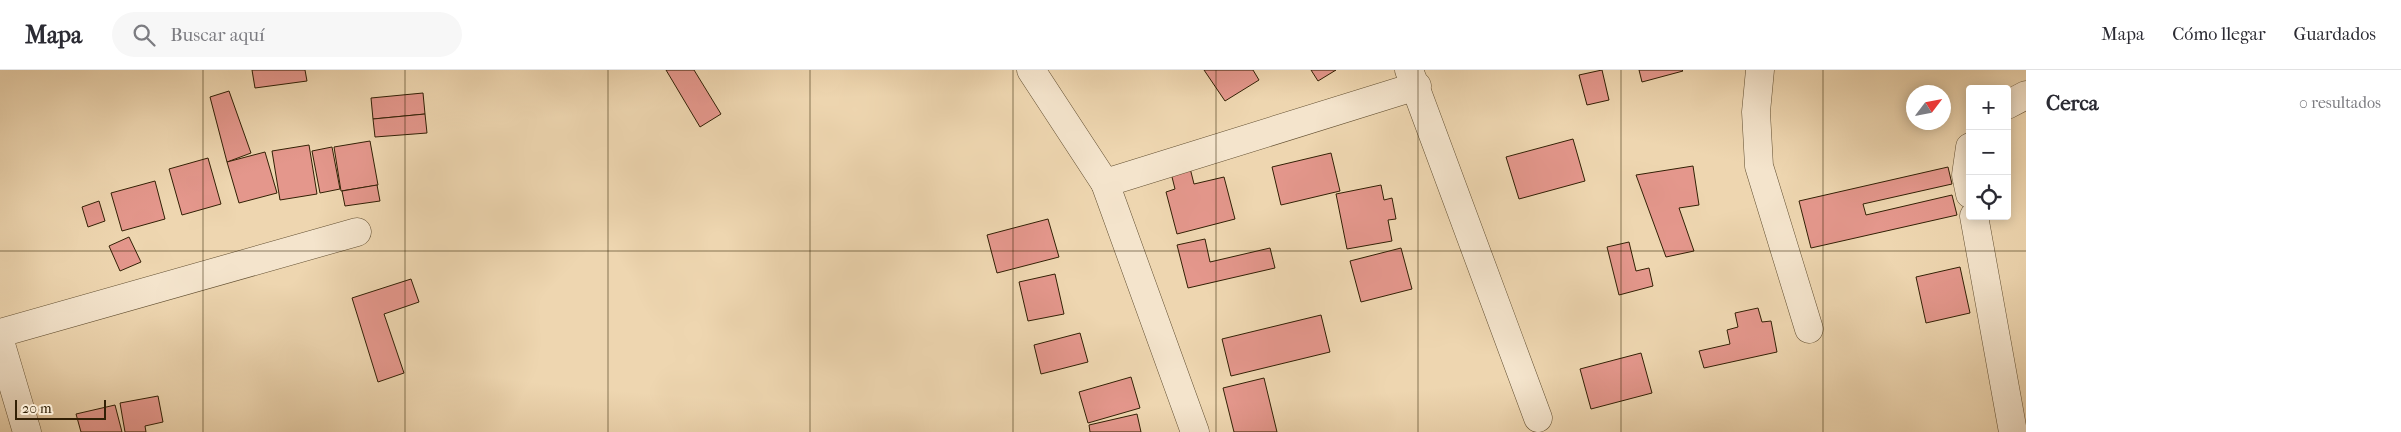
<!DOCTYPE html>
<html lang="es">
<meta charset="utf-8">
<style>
body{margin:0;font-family:"IM FELL French Canon",serif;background:#f7f7f7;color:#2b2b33}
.controls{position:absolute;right:15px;top:15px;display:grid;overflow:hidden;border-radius:5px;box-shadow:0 2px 12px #0003}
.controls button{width:45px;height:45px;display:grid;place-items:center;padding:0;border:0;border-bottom:1px solid #e1e1e2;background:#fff;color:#2b2b33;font:25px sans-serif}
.compass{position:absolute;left:1906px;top:15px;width:45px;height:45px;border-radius:50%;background:#fff;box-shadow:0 2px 12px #0003;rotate:58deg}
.scale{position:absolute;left:15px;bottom:12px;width:91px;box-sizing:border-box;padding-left:5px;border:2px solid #322005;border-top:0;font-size:14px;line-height:18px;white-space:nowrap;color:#322005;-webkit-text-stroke:4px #f4e4cc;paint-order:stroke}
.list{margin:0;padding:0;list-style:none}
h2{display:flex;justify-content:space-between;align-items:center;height:65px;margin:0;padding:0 20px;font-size:21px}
h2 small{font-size:16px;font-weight:400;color:#7c7c81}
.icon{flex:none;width:28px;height:28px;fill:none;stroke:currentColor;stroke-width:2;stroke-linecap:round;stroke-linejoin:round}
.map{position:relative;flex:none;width:2026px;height:362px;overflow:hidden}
header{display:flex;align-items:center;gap:30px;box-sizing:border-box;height:70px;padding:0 25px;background:#fff;border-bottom:1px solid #e1e1e2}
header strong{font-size:24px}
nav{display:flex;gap:28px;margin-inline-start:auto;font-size:18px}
.search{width:350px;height:45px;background:#f7f7f7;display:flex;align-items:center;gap:12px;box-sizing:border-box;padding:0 18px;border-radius:28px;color:#7c7c81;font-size:19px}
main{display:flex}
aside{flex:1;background:#fff}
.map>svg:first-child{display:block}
.building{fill:#e4978c;stroke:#322005}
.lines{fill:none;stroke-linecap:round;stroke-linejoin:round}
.minor-casing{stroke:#614e30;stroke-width:29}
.minor{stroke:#f4e4cc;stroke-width:28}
.grid{fill:none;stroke:#322005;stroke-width:1;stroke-opacity:0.55}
</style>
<header>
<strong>Mapa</strong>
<div class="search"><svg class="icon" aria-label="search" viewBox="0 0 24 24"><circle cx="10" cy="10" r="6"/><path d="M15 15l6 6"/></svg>Buscar aquí</div>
<nav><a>Mapa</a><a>Cómo llegar</a><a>Guardados</a></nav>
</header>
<main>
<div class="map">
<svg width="2026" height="362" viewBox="0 0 2026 362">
<rect width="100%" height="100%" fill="#eed6b0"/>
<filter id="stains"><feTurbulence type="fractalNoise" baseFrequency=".004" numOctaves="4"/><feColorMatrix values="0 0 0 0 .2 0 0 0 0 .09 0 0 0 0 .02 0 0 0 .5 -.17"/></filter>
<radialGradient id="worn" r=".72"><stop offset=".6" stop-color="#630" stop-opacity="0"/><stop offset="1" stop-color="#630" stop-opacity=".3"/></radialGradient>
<g class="building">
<polygon points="252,0 305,0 307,11 255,18"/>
<polygon points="666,0 694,0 721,44 700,57"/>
<polygon points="1204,0 1253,0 1259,10 1225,31"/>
<polygon points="1311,0 1336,0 1318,11"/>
<polygon points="1602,0 1609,30 1587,35 1579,5"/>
<polygon points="1639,0 1682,0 1683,1 1642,12"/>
<polygon points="229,21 251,83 227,92 210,27"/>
<polygon points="423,23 425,44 373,49 371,28"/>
<polygon points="425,44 427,63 375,67 373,49"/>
<polygon points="1573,69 1585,111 1519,129 1506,87"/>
<polygon points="370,71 378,115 341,121 334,77"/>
<polygon points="309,75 317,124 280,130 272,81"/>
<polygon points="332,77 340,119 320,123 312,81"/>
<polygon points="265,82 277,123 239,133 227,92"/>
<polygon points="1331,83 1340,121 1281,135 1272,97"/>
<polygon points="208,88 221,134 182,145 169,99"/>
<polygon points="1188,90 1194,114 1224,107 1235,149 1177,164 1166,122 1175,119 1169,95"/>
<polygon points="1693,96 1699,135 1679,138 1694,181 1666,187 1636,105"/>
<polygon points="1948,97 1952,114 1863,134 1866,145 1952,125 1957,145 1811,178 1799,131"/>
<polygon points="155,111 165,149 122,161 111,123"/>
<polygon points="377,115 380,131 345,136 342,121"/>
<polygon points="1381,115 1384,130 1392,128 1396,149 1388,150 1392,171 1347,179 1336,124"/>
<polygon points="99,131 105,151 88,157 82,137"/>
<polygon points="1048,149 1059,187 997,203 987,165"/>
<polygon points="129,167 141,192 120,201 109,176"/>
<polygon points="1205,169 1210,192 1270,178 1275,198 1188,218 1177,175"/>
<polygon points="1629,172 1636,201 1649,198 1653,216 1619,225 1607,177"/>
<polygon points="1401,178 1412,219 1361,232 1350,191"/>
<polygon points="1960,197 1970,243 1926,253 1916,207"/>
<polygon points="1055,204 1064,244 1028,251 1019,212"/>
<polygon points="411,209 419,232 384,244 404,303 378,312 352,228"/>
<polygon points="1758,238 1762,252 1771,251 1777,282 1704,298 1699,281 1730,274 1727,260 1738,257 1735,243"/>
<polygon points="1321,245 1330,282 1231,306 1222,269"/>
<polygon points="1080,263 1088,292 1041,304 1034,275"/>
<polygon points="1641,283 1652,323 1591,339 1580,299"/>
<polygon points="1131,307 1140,338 1088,353 1079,322"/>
<polygon points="1264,308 1277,362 1234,362 1223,318"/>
<polygon points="158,326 163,352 145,356 146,362 125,362 120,333"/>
<polygon points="115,335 122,362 81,362 76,344"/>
<polygon points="1137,344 1141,362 1090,362 1089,355"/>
</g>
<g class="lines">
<defs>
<g id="minor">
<polyline points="1031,0 1105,113 1417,16"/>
<polyline points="1409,0 1538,348"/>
<polyline points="1760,0 1756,42 1759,96 1809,259"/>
<polyline points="2007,35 2026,25"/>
<polyline points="1970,77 1966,105 1970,124"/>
<polyline points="1105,113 1195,362"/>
<polyline points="1974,146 2013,362"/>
<polyline points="0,263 357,162"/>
<polyline points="0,271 27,362"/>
</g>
</defs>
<use href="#minor" class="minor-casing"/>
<use href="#minor" class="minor"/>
</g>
<path class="grid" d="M203 0V362M405 0V362M608 0V362M810 0V362M1013 0V362M1216 0V362M1418 0V362M1621 0V362M1823 0V362M0 181H2026"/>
<rect width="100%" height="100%" filter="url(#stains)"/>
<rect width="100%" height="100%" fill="url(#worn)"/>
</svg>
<div class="controls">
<button>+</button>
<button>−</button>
<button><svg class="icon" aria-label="locate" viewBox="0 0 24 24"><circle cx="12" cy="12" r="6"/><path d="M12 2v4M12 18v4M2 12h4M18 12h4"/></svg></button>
</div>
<svg class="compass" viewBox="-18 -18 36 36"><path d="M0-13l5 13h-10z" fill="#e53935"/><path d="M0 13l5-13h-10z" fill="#7c7c81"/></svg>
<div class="scale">20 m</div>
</div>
<aside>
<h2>Cerca<small>0 resultados</small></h2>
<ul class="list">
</ul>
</aside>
</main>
